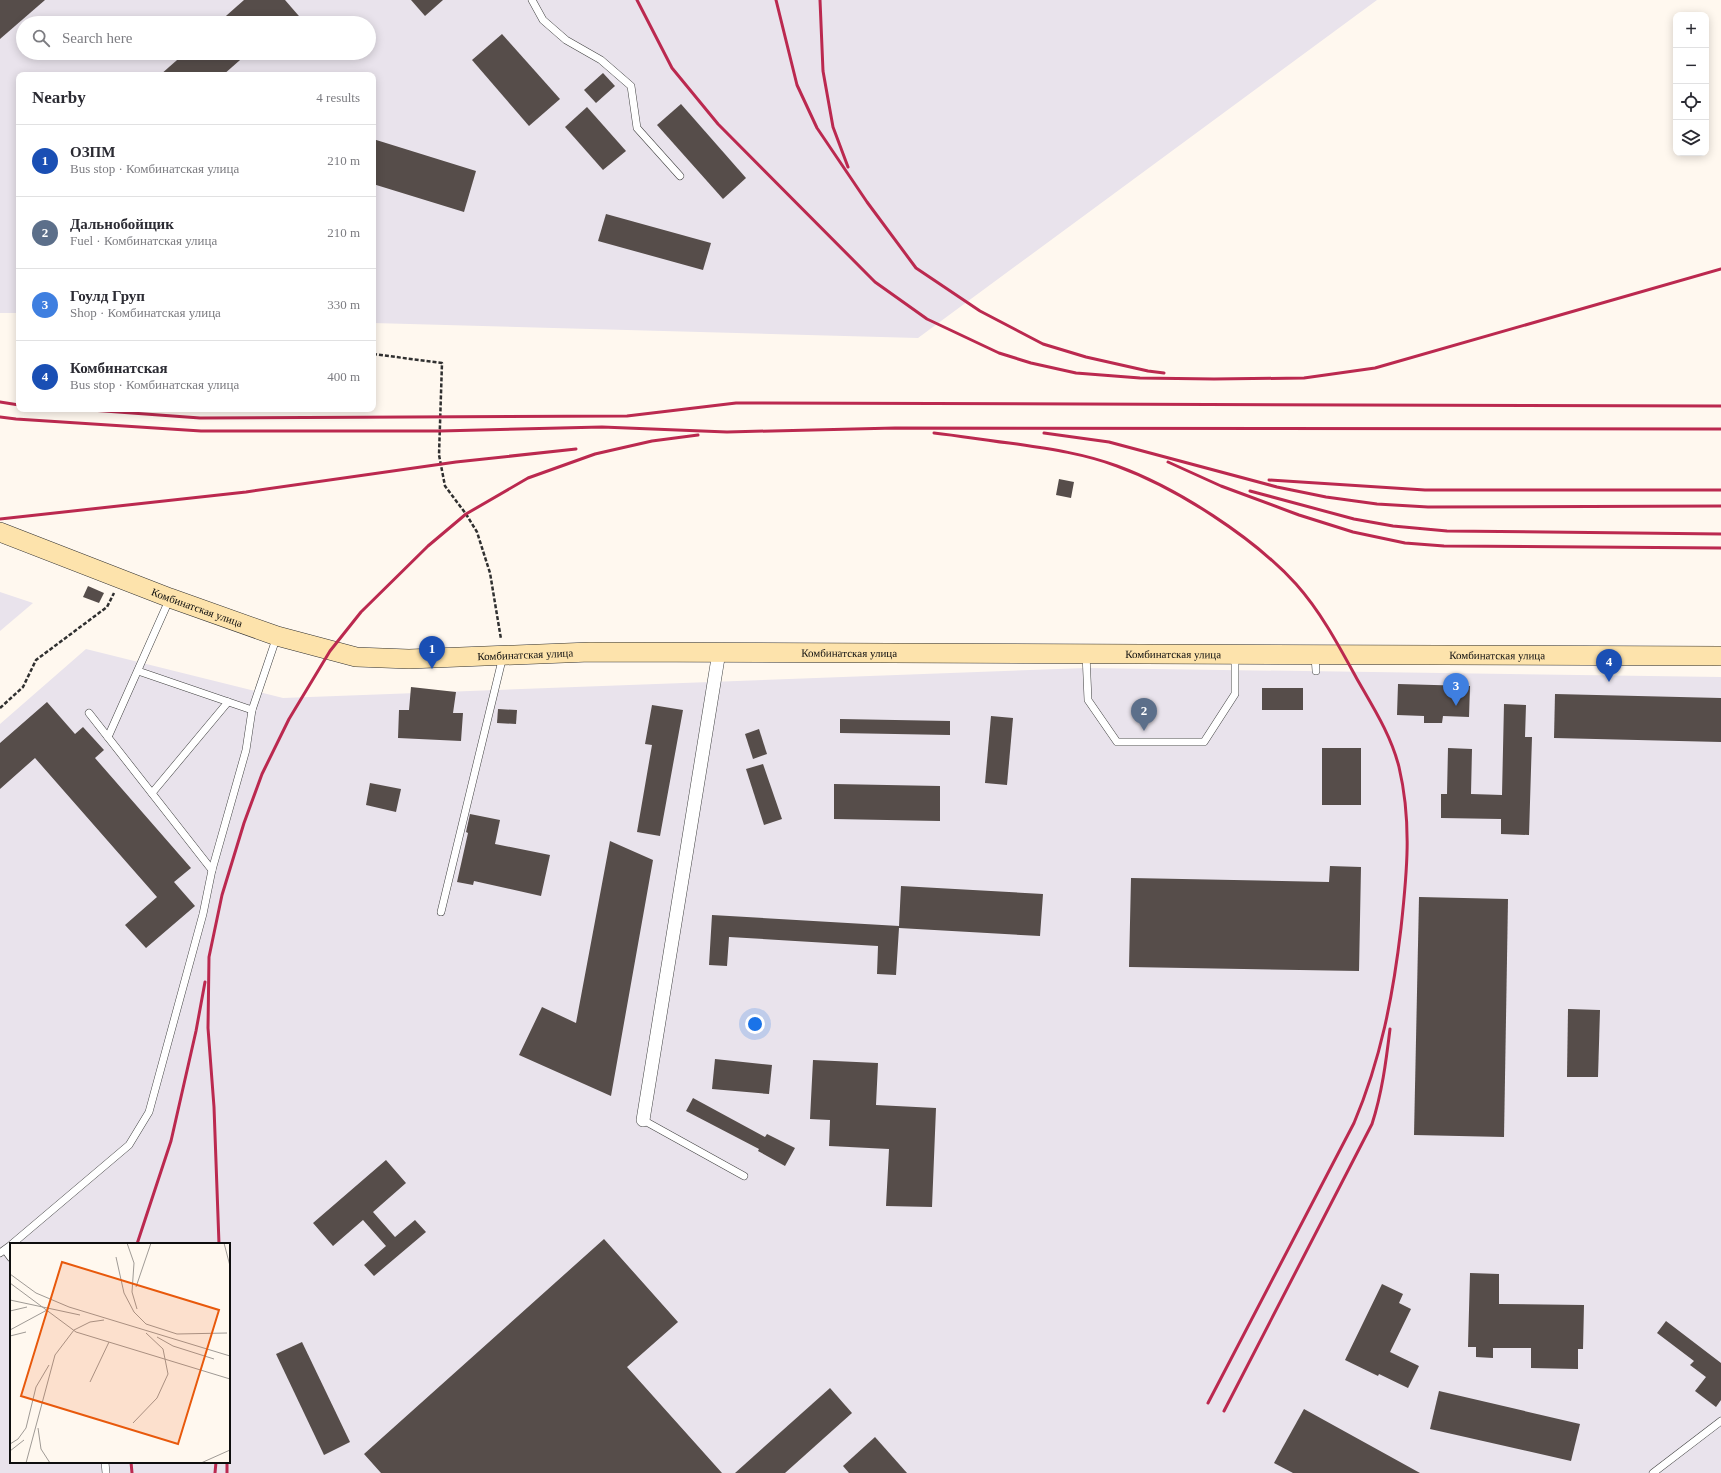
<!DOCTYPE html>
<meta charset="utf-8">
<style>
body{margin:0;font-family:Georgia,serif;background:#f2f2f3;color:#2b2b33}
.controls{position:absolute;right:12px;top:12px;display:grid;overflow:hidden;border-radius:8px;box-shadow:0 2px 10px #0003}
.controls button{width:36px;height:36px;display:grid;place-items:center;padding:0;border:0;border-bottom:1px solid #e1e1e2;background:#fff;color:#2b2b33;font:20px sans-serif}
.you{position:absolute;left:755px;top:1024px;width:14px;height:14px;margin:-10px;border:3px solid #fff;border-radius:50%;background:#1a73e8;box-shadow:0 0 0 6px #1a73e833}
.badge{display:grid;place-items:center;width:26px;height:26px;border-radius:50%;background:#7c3aed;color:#fff;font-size:13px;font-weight:700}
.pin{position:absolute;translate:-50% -33px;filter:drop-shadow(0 1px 2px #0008)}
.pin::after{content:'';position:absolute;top:21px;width:14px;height:12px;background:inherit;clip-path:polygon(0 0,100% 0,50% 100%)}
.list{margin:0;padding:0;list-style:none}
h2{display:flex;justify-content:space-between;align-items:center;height:52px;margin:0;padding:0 16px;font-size:17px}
h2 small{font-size:13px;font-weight:400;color:#7c7c81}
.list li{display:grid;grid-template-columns:26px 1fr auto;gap:12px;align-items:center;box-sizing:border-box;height:72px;padding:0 16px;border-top:1px solid #e1e1e2}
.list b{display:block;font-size:15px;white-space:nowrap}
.list p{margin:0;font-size:13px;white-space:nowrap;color:#7c7c81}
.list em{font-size:13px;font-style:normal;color:#7c7c81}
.icon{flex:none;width:22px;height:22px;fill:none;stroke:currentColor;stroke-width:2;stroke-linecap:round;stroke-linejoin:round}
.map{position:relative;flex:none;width:1721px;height:1473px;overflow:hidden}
.search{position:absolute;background:#fff;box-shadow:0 2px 10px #0003;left:16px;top:16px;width:360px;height:44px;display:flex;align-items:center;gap:10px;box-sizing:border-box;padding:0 14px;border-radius:22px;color:#7c7c81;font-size:15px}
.panel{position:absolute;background:#fff;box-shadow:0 2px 10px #0003;left:16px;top:72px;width:360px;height:340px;border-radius:8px}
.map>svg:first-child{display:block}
.industrial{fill:#e9e3ec;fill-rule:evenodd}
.building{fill:#564d4a}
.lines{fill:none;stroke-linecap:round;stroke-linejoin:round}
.lane-casing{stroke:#414141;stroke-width:8}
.street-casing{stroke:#414141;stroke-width:14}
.secondary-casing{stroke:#303030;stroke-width:20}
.path{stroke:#303030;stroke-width:2.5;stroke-dasharray:4 2;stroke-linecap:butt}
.lane{stroke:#fff;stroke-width:7}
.street{stroke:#fff;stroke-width:13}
.secondary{stroke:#fde3ac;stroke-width:19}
.rail{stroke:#bb294f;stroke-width:3}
.labels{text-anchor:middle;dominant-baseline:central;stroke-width:4;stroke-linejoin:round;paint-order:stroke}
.street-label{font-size:11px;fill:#0e0e0e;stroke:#fff}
.inset-road{fill:none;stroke:#9f9a95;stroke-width:1}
.view{fill:#e8590c;fill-opacity:0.15;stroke:#e8590c;stroke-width:2}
.inset-edge{fill:none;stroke:#0e0e0e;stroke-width:2}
</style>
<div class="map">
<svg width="1721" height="1473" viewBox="0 0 1721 1473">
<rect width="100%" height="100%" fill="#fff8ef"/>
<g class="industrial">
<path d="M0 0H1377L918 338 373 323V75H19V313H0ZM23 23H369V53H23Z"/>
<polygon points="0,592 33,603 0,631"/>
<path d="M86 649 283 698 1086 668 1721 677V1473H0V724ZM11 1244H229V1462H11Z"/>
</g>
<g class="building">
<polygon points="0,0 45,0 0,39"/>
<polygon points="244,0 285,0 305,23 218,23"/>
<polygon points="411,0 443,0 425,16"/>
<polygon points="502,34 560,99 529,126 472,60"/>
<polygon points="185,53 248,53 223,75 160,75"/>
<polygon points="603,73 615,86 596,103 584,90"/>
<polygon points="681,104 746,178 723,199 657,125"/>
<polygon points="587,107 626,151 603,170 565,127"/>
<polygon points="373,139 476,171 464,212 373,184"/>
<polygon points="606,214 711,243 703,270 598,241"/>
<polygon points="1059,479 1074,482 1071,498 1056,495"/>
<polygon points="88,586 104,593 99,603 83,597"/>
<polygon points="1398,684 1470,686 1469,717 1443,716 1442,723 1424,723 1424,716 1397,715"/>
<polygon points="411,687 456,692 453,713 463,713 461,741 398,738 399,710 409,710"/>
<rect x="1262" y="688" width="41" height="22"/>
<polygon points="1555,694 1721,698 1721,742 1554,738"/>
<polygon points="47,702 75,734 83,727 104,750 95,758 191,868 174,882 195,906 146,948 125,925 157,897 35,758 0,789 0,743"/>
<polygon points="1504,704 1526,705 1525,737 1532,737 1529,835 1501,834 1501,819 1441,818 1441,794 1447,794 1448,748 1472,749 1471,794 1502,795"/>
<polygon points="652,705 683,710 660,836 637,832 652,745 645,744"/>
<polygon points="498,709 517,710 516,724 497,723"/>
<polygon points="991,716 1013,718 1007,785 985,783"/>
<polygon points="840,719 950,721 950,735 840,733"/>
<polygon points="759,729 767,754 753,759 745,734"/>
<rect x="1322" y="748" width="39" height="57"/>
<polygon points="763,764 782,819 764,825 746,769"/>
<polygon points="370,783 401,789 396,812 366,805"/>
<polygon points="834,784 940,786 940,821 834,819"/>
<polygon points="470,814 500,820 495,844 550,855 541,896 474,881 473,885 457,882 468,833 466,832"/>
<polygon points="610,841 653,860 611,1096 519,1055 542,1007 576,1023"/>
<polygon points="1330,866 1361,867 1359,971 1129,967 1131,878 1329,882"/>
<polygon points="901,886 1043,894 1040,936 899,928 896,975 877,974 878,946 729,937 727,966 709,965 712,915 899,926"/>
<polygon points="1419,897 1508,899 1504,1137 1414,1135"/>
<polygon points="1568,1009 1600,1010 1598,1077 1567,1077"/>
<polygon points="715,1059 772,1065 769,1094 712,1089"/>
<polygon points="813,1060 878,1063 876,1105 936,1108 932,1207 886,1206 889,1149 829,1146 830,1120 810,1119"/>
<polygon points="693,1098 765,1137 767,1134 795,1148 785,1166 758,1151 759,1149 686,1111"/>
<polygon points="386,1160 406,1183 373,1212 395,1237 415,1220 426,1232 374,1276 364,1265 386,1246 363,1220 333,1246 313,1223"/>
<polygon points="604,1239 678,1322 627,1367 722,1473 381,1473 364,1454"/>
<polygon points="1470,1273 1499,1274 1499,1304 1584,1305 1583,1349 1578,1349 1578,1369 1531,1368 1531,1348 1493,1348 1493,1358 1476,1357 1476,1347 1468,1347"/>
<polygon points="1382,1284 1403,1294 1399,1303 1411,1309 1390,1352 1419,1366 1408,1388 1379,1374 1378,1376 1345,1360"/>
<polygon points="1666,1321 1721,1363 1721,1400 1716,1407 1695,1391 1706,1377 1690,1365 1694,1361 1657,1333"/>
<polygon points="302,1342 350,1442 324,1455 276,1354"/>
<polygon points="830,1388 852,1413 785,1473 735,1473"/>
<polygon points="1439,1391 1580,1424 1571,1461 1430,1429"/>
<polygon points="1304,1409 1420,1473 1293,1473 1274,1463"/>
<polygon points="875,1437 907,1473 849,1473 843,1466"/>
</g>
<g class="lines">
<defs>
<g id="lane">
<polyline points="532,0 543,20 566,40 601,60 631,86 637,128 680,176"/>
<polyline points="1086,654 1088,700 1117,742 1204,742 1235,694 1235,655"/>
<polyline points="1315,656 1316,671"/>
<polyline points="138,671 252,710"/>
<polyline points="89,713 212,870"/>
<polyline points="108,737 170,598"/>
<polyline points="152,793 228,702"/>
<polyline points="441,912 503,656"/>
<polyline points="643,1120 744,1176"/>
<polyline points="12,1244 129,1145 149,1112 203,914 212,870 246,750 252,710 277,636"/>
<polyline points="5,1250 11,1258"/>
<polyline points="0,1253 11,1245"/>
<polyline points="105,1462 106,1473"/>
<polyline points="1653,1473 1721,1421"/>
</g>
<polyline id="street" points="643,1120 719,652"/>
<g id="secondary">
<path id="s1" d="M0 532 170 598 277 636 356 657 409 659 590 652 1721 656"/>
</g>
</defs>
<use href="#lane" class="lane-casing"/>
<use href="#street" class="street-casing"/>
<use href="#secondary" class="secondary-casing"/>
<g class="path">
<polyline points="373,354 442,363 439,455 445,486 466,514 477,532 490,573 501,639"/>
<polyline points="0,708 23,687 36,660 107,607 114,593"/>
</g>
<use href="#lane" class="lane"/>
<use href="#street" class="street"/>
<use href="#secondary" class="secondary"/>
<g class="rail">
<polyline points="637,0 672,68 718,124 875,282 927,319 999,353 1031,363 1076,373 1140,378 1214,379 1304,378 1375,368 1721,269"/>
<polyline points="776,0 797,85 817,128 867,202 916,268 980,311 1043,344 1086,357 1148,371 1164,373"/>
<polyline points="820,0 823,71 833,127 848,167"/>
<polyline points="0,402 19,405"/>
<polyline points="77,409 200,418 627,416 736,403 1721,406"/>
<polyline points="0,417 16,419 201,431 440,431 602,427 727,432 895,428 1721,429"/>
<path d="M934 433C962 436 989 441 1017 444 1051 449 1085 454 1117 466 1177 488 1253 537 1296 584 1321 612 1339 646 1357 679 1373 707 1391 735 1399 767 1412 822 1407 873 1401 928 1393 996 1381 1059 1354 1123L1208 1403"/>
<polyline points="1044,433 1109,442 1277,487 1326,497 1377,504 1428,507 1721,506"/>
<polyline points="1168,462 1221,486 1299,515 1353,532 1405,543 1444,546 1721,548"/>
<polyline points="1269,480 1425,490 1721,490"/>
<polyline points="1250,491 1354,519 1393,526 1447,531 1721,534"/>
<polyline points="0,519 246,492 456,462 576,449"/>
<polyline points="137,1244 171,1141 196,1031 205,982"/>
<polyline points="219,1244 214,1107 208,1028 209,957 222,895 244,823 262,774 289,719 330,651 361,612 428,546 466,514 528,478 595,454 652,441 698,435"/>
<path d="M1224 1411 1372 1124C1382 1093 1386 1062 1390 1029"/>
<polyline points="131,1462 132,1473"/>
<polyline points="227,1462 227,1473"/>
<polyline points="215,1473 216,1462"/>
</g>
</g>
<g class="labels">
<g class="street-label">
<text stroke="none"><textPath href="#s1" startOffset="211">Комбинатская улица</textPath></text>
<text stroke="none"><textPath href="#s1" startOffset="871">Комбинатская улица</textPath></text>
<text stroke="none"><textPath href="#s1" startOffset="547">Комбинатская улица</textPath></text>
<text stroke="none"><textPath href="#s1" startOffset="1195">Комбинатская улица</textPath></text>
<text stroke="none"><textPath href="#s1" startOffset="1519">Комбинатская улица</textPath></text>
</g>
</g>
<g transform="translate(10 1243)">
<rect width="220" height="220" fill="#fff8ef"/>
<path class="inset-road" d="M117 0 124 20 122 49 127 66M214 0 220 23M106 14 114 50 124 69 136 81 167 91 217 90M0 31 26 50 59 64 220 113M0 40 66 89 220 136M126 44 141 0M0 57 70 72M0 68 17 64M0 87 37 67M0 93 16 89M147 94 163 103 204 116M80 139 99 99M123 180 147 155 158 131 153 106 136 90M28 185 31 206 40 220M0 201 8 196 16 185 26 144 39 122M0 208 14 197M16 220 45 112 64 87 80 79 94 77M191 220 220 207"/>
<path class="view" d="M52 19 209 67 168 201 11 153Z"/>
<rect width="220" height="220" class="inset-edge"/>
</g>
</svg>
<div class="controls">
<button>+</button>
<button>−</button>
<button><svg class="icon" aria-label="locate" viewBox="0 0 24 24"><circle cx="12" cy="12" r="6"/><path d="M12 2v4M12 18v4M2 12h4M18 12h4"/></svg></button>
<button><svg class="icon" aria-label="layers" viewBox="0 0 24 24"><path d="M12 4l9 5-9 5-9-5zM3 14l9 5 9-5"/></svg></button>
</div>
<div class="you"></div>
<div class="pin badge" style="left:432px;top:669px;background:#1a4fb4">1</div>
<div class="pin badge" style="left:1144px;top:731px;background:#5c6f8a">2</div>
<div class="pin badge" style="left:1456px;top:706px;background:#3f7fe0">3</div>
<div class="pin badge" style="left:1609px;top:682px;background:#1a4fb4">4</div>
<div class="search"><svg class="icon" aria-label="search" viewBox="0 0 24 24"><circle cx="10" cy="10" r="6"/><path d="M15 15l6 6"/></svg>Search here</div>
<section class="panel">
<h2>Nearby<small>4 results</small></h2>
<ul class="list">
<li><span class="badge" style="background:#1a4fb4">1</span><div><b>ОЗПМ</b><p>Bus stop · Комбинатская улица</p></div><em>210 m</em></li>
<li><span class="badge" style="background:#5c6f8a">2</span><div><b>Дальнобойщик</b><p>Fuel · Комбинатская улица</p></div><em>210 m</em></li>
<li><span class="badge" style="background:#3f7fe0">3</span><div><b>Гоулд Груп</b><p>Shop · Комбинатская улица</p></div><em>330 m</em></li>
<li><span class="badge" style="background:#1a4fb4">4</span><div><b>Комбинатская</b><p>Bus stop · Комбинатская улица</p></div><em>400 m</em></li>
</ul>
</section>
</div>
